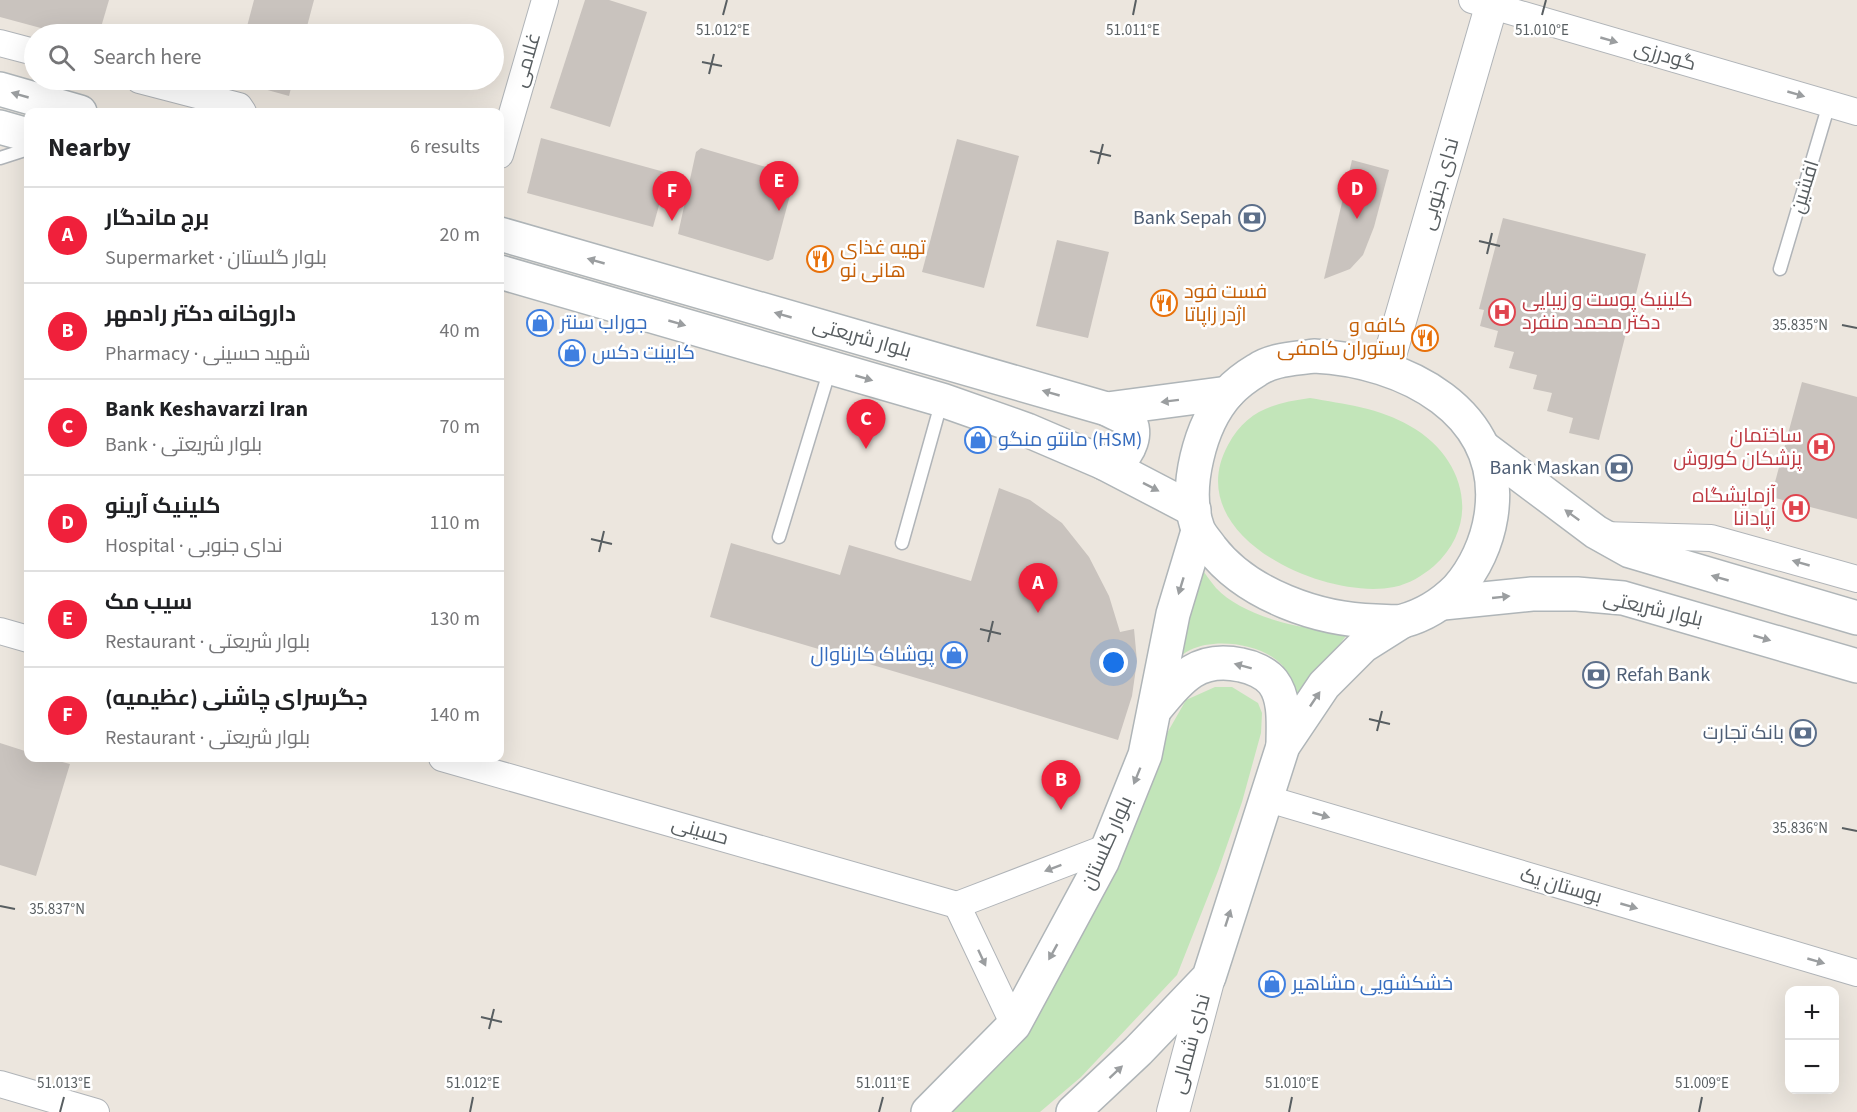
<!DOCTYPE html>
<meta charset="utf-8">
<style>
body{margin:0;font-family:"Source Sans 3",Cairo,sans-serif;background:#f2f2f2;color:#202124}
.controls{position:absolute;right:18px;bottom:18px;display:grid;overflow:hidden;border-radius:12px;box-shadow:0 6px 24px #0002}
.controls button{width:54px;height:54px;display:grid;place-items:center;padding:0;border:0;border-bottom:2px solid #e0e0e0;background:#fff;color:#202124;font:30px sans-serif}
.you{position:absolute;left:1114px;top:663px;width:21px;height:21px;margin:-15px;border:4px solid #fff;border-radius:50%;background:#1a73e8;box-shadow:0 0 0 9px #1a73e833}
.badge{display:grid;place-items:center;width:39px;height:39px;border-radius:50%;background:#f0203b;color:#fff;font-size:20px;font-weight:700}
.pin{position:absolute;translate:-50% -50px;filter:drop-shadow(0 2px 3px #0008)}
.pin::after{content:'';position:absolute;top:32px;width:21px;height:18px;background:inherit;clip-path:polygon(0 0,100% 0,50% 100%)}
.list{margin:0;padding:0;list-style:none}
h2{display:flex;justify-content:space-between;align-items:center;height:78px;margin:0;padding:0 24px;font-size:26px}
h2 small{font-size:20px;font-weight:400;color:#757577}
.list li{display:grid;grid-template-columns:39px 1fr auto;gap:18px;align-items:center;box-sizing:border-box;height:96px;padding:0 24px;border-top:2px solid #e0e0e0}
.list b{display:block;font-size:22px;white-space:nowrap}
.list p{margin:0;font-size:20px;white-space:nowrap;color:#757577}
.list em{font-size:20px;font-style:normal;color:#757577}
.icon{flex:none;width:33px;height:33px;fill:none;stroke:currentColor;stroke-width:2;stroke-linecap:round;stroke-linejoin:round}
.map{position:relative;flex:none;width:1857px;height:1112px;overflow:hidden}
.search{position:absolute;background:#fff;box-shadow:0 6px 24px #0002;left:24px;top:24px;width:480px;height:66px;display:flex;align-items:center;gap:15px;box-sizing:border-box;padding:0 21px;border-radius:33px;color:#757577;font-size:22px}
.panel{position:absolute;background:#fff;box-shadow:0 6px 24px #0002;left:24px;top:108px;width:480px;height:654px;border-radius:12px}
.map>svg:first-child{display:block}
.green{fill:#c2e5b9}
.building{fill:#c9c3be}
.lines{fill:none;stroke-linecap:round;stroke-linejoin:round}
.service-casing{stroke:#b0b4b8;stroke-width:15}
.minor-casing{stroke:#b0b4b8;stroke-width:28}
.tertiary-casing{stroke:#b0b4b8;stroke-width:34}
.secondary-casing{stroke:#afb5b8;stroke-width:36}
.service{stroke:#fff;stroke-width:12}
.minor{stroke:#fff;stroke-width:26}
.tertiary{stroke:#fff;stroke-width:32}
.secondary{stroke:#fff;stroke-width:33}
.oneway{fill:#9b9ea0}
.ticks{fill:none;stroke:#585e61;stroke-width:2}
.labels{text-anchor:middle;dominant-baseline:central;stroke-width:5;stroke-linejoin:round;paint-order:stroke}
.street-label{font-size:20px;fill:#585e61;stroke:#fff}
.service-label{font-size:20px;fill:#4e5e75;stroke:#fff;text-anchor:end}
.food-label{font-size:20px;fill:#c56008;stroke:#fff;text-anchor:start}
.health-label{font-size:20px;fill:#be3a42;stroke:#fff;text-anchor:end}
.shop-label{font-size:20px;fill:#366cbe;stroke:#fff;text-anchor:start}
.ticks-label{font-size:15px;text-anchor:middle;fill:#585e61;stroke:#fff;stroke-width:5;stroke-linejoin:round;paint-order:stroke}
</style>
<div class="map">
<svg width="1857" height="1112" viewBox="0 0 1857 1112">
<rect width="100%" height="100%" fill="#ece6de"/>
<g class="green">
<path d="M1310 398C1344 404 1380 408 1410 426 1464 456 1483 522 1434 566 1422 576 1409 584 1394 587 1323 601 1179 535 1228 445 1246 411 1273 403 1310 398Z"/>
<path d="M1199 565C1205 573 1210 581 1216 588 1236 610 1284 626 1314 628 1326 630 1339 629 1351 629L1296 704C1294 690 1291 677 1282 665 1263 644 1216 637 1190 650 1185 652 1180 657 1175 661Z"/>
<polygon points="1215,687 1232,687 1258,703 1262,713 1261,733 1242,802 1218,871 1177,975 1081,1077 1040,1112 946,1112 1144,795 1166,735 1186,700"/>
</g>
<g class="building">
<polygon points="0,0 109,0 99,34 63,34 0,17"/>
<polygon points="254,0 314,0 305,34 245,34"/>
<polygon points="585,0 609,0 647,12 610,127 550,108"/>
<polygon points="231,80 293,80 289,96"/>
<polygon points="541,138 668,173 653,227 527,193"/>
<polygon points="957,139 1019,156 984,288 922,272"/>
<polygon points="701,148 790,174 794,180 773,259 768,261 678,234 696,152"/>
<polygon points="1352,160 1389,170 1374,227 1363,255 1350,269 1324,279"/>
<polygon points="1503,218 1646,254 1599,440 1569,433 1573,418 1547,411 1552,393 1533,389 1537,375 1509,368 1514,352 1494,347 1498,331 1480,326 1484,310 1479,309"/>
<polygon points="1057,240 1109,252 1088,338 1036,326"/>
<polygon points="1802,382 1857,397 1857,519 1771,497"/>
<polygon points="999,488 1030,500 1062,523 1089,557 1109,596 1120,632 1134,629 1137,661 1132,696 1118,740 940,685 710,617 731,543 840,575 849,545 971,581"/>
<polygon points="0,743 28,752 28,758 47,758 70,764 36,876 0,865"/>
</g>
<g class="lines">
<defs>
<g id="service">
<polyline points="0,158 28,149"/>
<polyline points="1780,269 1829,104"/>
<polyline points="779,537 830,369"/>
<polyline points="902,543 942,400"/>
</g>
<g id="minor">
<polyline points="1472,0 1857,112"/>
<polyline points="0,43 34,52"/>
<polyline points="139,80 239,106 243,112"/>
<polyline points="500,155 545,0"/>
<polyline points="1602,535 1711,538 1857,579"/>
<polyline points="0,631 28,639"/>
<polyline points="442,758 957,905"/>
<polyline points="1265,798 1857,973"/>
<polyline points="957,905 1108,847"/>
<polyline points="957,905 1014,1025"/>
<polyline points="0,1084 96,1112"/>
</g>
<g id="tertiary">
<polyline points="1386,369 1493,0"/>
<polyline points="1173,1112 1209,977"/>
</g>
<g id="secondary">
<polyline points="0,89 80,112"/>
<polyline points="0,127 28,135"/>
<polyline points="500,234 1107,409 1228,393"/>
<polyline points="500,272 942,400 1027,430 1104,463 1194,510"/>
<path d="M1314 356C1403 360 1507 411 1491 516 1487 542 1475 569 1457 589 1442 604 1425 615 1403 621 1395 623 1385 621 1376 621 1319 620 1247 595 1211 548 1207 542 1201 536 1198 529 1183 489 1200 424 1228 393 1236 384 1247 376 1257 370 1273 359 1295 359 1314 356Z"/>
<polyline points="1484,448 1596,532 1630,551 1857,618"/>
<path d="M1104 463C1108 463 1115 462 1118 460 1129 455 1138 431 1129 421 1123 416 1114 413 1107 409"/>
<polyline points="1443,603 1532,594 1577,594 1623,598 1857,666"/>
<path d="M1157 707C1181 677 1199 656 1241 665 1252 667 1266 673 1273 682 1286 699 1283 726 1283 746"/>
<polyline points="928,1112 1014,1025 1102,862 1145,755 1173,614 1198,531"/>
<polyline points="1073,1112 1138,1051 1209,977 1283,746 1324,685 1363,646 1401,622"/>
</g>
</defs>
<use href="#service" class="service-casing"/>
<use href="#minor" class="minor-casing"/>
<use href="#tertiary" class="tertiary-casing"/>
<use href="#secondary" class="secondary-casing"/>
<use href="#service" class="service"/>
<use href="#minor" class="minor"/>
<use href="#tertiary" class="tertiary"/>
<use href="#secondary" class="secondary"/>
</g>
<defs><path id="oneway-solid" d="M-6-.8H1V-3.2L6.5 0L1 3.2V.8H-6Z" transform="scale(1.5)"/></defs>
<g class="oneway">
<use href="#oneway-solid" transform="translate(1609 40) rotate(16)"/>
<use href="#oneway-solid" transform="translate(1796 94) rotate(16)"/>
<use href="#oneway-solid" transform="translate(20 95) rotate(-164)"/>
<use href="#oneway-solid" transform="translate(596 261) rotate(-164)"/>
<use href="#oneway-solid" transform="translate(783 315) rotate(-164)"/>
<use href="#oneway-solid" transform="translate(677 323) rotate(16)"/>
<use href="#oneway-solid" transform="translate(864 378) rotate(16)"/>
<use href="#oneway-solid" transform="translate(1051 393) rotate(-164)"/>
<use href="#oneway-solid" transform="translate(1170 401) rotate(173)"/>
<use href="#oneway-solid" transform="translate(1151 487) rotate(27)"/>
<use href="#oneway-solid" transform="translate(1572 515) rotate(-144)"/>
<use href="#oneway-solid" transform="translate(1801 563) rotate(-164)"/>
<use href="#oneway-solid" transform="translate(1720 578) rotate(-164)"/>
<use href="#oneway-solid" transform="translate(1181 586) rotate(107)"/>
<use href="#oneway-solid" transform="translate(1501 597) rotate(-6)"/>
<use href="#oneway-solid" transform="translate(1762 638) rotate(16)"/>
<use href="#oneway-solid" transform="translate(1243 666) rotate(-165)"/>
<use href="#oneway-solid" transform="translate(1315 699) rotate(-56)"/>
<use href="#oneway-solid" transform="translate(1137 776) rotate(112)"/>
<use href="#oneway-solid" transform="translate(1321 815) rotate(16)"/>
<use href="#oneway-solid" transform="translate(1053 868) rotate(159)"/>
<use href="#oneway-solid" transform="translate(1629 906) rotate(16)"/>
<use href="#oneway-solid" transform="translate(1228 918) rotate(-72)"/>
<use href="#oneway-solid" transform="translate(1053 952) rotate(119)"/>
<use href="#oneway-solid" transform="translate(982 958) rotate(65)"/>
<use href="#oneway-solid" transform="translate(1816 961) rotate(16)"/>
<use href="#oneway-solid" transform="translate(1116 1072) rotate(-43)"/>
</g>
<path class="ticks" d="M723 15 727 0M1133 15 1136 0M1542 15 1546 0M702 62 722 66M709 74 714 54M1090 151 1111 156M1098 164 1103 144M1479 241 1500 246M1487 254 1492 233M1842 325 1857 328M591 539 612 544M599 552 604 531M980 629 1001 634M988 642 993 621M1369 719 1390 724M1377 731 1382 711M1842 828 1857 831M0 906 15 909M481 1017 502 1022M489 1029 494 1009M60 1112 64 1097M470 1112 473 1097M879 1112 883 1097M1289 1112 1292 1097M1699 1112 1702 1097"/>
<defs>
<symbol id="bank-ring" viewBox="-11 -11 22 22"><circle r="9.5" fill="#fff" stroke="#5c6f8a" stroke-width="1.5"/><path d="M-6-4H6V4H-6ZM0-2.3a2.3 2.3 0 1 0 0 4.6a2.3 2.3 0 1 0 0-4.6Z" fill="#5c6f8a"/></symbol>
<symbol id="restaurant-ring" viewBox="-11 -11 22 22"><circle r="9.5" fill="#fff" stroke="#e8710a" stroke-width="1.5"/><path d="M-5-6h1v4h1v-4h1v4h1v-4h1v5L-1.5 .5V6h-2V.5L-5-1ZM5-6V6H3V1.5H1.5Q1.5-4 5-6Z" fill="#e8710a"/></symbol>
<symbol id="hospital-ring" viewBox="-11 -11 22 22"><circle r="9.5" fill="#fff" stroke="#e0444e" stroke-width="1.5"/><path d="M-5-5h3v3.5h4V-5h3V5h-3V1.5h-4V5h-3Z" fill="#e0444e"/></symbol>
<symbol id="shop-ring" viewBox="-11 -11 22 22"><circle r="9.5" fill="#fff" stroke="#3f7fe0" stroke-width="1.5"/><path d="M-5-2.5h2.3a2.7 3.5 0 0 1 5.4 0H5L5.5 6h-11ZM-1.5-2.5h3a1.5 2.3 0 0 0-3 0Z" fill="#3f7fe0"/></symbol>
</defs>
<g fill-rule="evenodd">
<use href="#bank-ring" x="1237" y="203" width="30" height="30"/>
<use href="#restaurant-ring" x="805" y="244" width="30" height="30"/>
<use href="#restaurant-ring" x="1149" y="288" width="30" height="30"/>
<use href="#hospital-ring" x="1487" y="297" width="30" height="30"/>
<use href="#shop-ring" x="525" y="308" width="30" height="30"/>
<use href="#restaurant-ring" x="1410" y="323" width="30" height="30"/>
<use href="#shop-ring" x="557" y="338" width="30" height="30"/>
<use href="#shop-ring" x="963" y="425" width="30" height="30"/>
<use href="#hospital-ring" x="1806" y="432" width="30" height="30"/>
<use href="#bank-ring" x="1604" y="453" width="30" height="30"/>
<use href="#hospital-ring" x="1781" y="493" width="30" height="30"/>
<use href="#shop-ring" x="939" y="640" width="30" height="30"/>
<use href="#bank-ring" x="1581" y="660" width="30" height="30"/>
<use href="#bank-ring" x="1788" y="718" width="30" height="30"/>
<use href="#shop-ring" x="1257" y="969" width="30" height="30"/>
</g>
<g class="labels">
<g class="street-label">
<text transform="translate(1665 56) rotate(16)">گودرزی</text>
<text transform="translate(527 60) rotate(-74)">غلامی</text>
<text transform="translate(1440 184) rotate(-74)">ندای جنوبی</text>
<text transform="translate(1805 187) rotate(-73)">افشین</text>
<text transform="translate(862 338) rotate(16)">بلوار شریعتی</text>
<text transform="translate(1653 609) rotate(13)">بلوار شریعتی</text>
<text transform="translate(700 831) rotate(16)">حسینی</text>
<text transform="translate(1107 843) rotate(-66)">بلوار گلستان</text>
<text transform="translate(1561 886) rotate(16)">بوستان یک</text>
<text transform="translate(1191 1044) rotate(-75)">ندای شمالی</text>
</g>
<g class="service-label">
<text x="1232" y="218">Bank Sepah</text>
<text x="1600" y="468">Bank Maskan</text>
<text x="1616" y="675" text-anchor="start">Refah Bank</text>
<text x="1784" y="733">بانک تجارت</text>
</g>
<g class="food-label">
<text x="840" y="248">تهیه غذای<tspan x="840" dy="23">هانی نو</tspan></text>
<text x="1184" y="292">فست فود<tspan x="1184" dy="23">اژدر زاپاتا</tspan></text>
<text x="1406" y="326" text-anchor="end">کافه و<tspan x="1406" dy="23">رستوران کامفی</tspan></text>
</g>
<g class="health-label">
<text x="1522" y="300" text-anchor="start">کلینیک پوست و زیبایی<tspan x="1522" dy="23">دکتر محمد منفرد</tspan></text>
<text x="1802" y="436">ساختمان<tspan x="1802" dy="23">پزشکان کوروش</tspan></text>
<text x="1776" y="496">آزمایشگاه<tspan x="1776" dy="23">آپادانا</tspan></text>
</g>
<g class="shop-label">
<text x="560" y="323">جوراب سنتر</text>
<text x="592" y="353">کابینت دکس</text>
<text x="998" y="440">مانتو منگو (HSM)</text>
<text x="934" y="655" text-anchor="end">پوشاک کارناوال</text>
<text x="1292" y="984">خشکشویی مشاهیر</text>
</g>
</g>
<g class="ticks-label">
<text x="723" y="35">51.012°E</text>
<text x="1542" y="35">51.010°E</text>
<text x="1133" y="35">51.011°E</text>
<text x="1800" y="330">35.835°N</text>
<text x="1800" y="833">35.836°N</text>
<text x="57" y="914">35.837°N</text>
<text x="64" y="1088">51.013°E</text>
<text x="473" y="1088">51.012°E</text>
<text x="883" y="1088">51.011°E</text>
<text x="1292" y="1088">51.010°E</text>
<text x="1702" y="1088">51.009°E</text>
</g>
</svg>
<div class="controls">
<button>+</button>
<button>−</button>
</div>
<div class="you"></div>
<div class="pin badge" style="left:1038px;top:613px">A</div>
<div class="pin badge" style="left:1061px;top:810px">B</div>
<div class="pin badge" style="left:866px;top:449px">C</div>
<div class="pin badge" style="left:1357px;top:219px">D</div>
<div class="pin badge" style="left:779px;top:211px">E</div>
<div class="pin badge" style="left:672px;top:221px">F</div>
<div class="search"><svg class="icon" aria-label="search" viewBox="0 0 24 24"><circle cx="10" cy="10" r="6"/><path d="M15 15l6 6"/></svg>Search here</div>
<section class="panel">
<h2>Nearby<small>6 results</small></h2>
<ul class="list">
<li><span class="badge">A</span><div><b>برج ماندگار</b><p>Supermarket · بلوار گلستان</p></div><em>20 m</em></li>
<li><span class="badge">B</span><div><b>داروخانه دکتر رادمهر</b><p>Pharmacy · شهید حسینی</p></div><em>40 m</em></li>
<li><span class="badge">C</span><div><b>Bank Keshavarzi Iran</b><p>Bank · بلوار شریعتی</p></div><em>70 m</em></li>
<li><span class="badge">D</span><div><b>کلینیک آرینو</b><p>Hospital · ندای جنوبی</p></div><em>110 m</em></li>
<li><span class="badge">E</span><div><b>سیب مک</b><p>Restaurant · بلوار شریعتی</p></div><em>130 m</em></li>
<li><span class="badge">F</span><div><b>جگرسرای چاشنی (عظیمیه)</b><p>Restaurant · بلوار شریعتی</p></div><em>140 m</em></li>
</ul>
</section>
</div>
